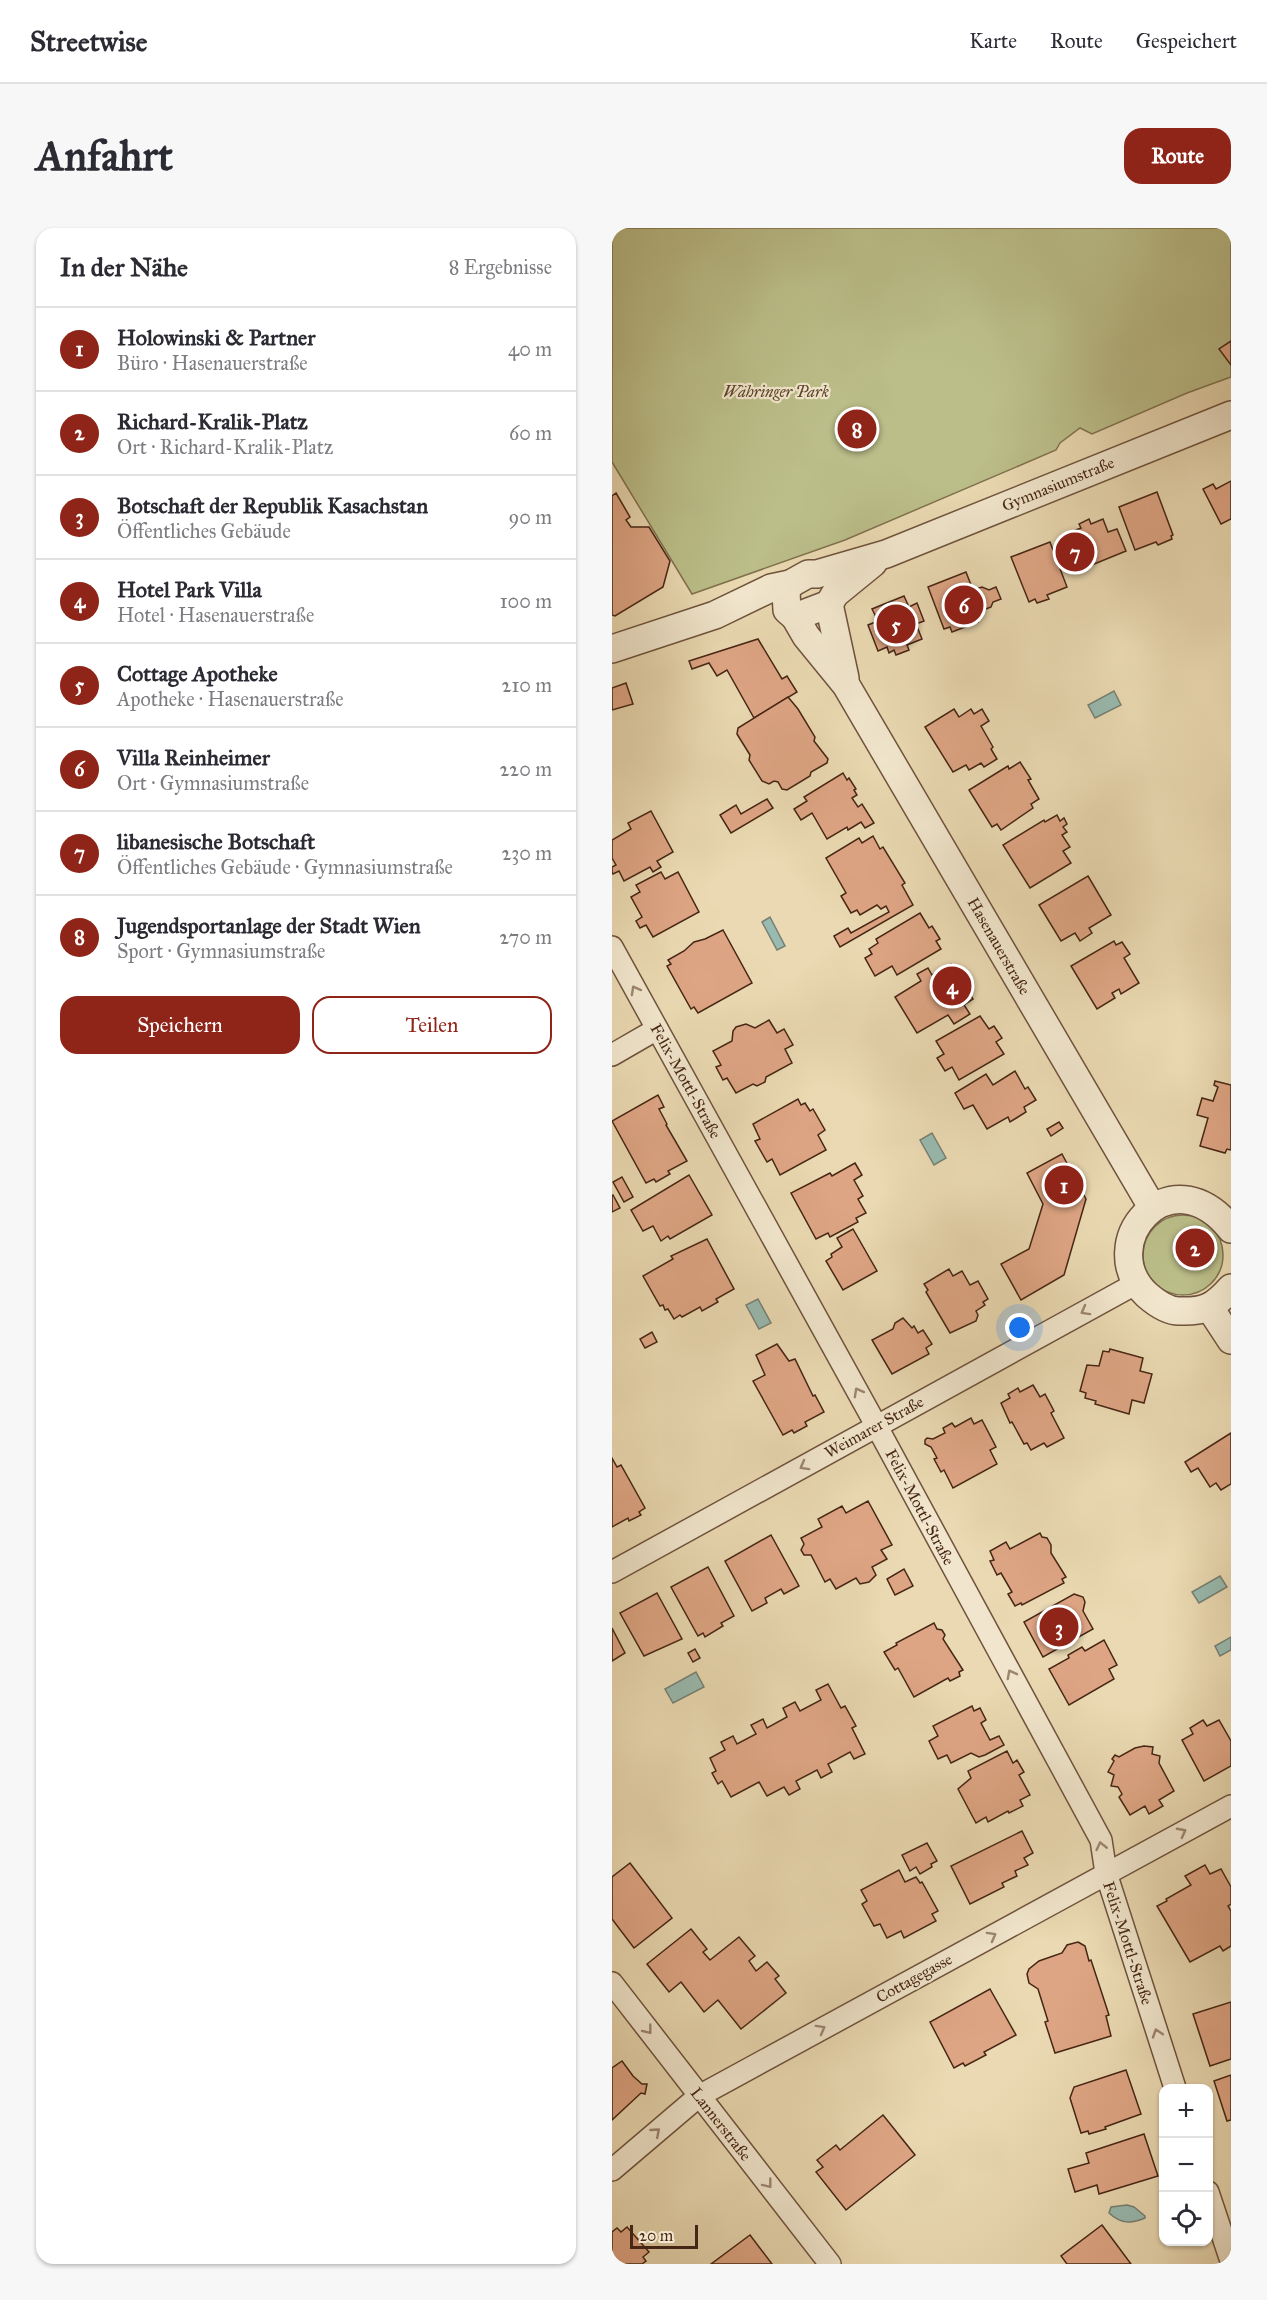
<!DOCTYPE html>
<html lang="de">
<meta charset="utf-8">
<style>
body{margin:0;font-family:"IM FELL Great Primer",serif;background:#f7f7f7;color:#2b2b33}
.controls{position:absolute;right:18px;bottom:18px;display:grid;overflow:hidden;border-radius:12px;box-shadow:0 2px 4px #0004}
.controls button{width:54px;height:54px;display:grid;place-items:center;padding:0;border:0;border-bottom:2px solid #e1e1e2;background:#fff;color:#2b2b33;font:30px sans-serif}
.scale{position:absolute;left:18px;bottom:15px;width:68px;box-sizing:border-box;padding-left:6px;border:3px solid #462614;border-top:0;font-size:16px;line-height:21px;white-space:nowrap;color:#462614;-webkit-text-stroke:4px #f1e6cd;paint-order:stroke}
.you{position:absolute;left:408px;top:1100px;width:21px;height:21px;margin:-15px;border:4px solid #fff;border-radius:50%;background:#1a73e8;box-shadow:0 0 0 9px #1a73e833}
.badge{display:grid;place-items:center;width:39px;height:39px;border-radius:50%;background:#8f2418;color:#fff;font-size:20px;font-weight:700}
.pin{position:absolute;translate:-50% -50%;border:3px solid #fff;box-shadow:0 2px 6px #0006}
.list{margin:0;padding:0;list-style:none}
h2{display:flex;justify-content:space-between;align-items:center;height:78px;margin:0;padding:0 24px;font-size:26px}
h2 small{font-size:20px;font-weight:400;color:#7c7c81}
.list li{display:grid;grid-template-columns:39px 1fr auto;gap:18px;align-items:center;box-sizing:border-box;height:84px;padding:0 24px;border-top:2px solid #e1e1e2}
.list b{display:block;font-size:22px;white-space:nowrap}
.list p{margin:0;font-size:20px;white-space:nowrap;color:#7c7c81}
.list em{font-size:20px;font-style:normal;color:#7c7c81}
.actions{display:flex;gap:12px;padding:18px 24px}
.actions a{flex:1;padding:14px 0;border:2px solid #8f2418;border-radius:18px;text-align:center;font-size:21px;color:#8f2418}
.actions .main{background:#8f2418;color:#fff}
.icon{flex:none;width:33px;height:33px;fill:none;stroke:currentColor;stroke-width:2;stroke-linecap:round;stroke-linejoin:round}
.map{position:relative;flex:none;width:619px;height:2036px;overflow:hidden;border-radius:18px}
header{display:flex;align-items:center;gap:36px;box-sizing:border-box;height:84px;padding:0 30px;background:#fff;border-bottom:2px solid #e1e1e2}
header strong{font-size:28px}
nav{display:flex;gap:33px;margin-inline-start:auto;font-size:21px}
.intro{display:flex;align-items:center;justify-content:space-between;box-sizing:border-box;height:144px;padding:0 36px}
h1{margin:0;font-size:42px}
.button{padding:15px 27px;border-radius:18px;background:#8f2418;color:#fff;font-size:21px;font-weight:700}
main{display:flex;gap:36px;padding:0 36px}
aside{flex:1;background:#fff;border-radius:18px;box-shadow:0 2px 4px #0004}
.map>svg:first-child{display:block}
.green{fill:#bbbe89;stroke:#80724e;stroke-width:1.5}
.water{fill:#98bab0;stroke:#777f72;stroke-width:1.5}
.building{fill:#dea584;stroke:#462614;stroke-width:1.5}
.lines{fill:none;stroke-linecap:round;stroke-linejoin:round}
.minor-casing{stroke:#6f533c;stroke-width:24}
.tertiary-casing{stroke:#6f533c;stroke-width:30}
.minor{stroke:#f1e6cd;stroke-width:21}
.tertiary{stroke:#f1e6cd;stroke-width:27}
.oneway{stroke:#9c8670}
.labels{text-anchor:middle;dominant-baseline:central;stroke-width:4.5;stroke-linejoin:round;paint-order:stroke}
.park-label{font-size:16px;font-style:italic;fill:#5d442b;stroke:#f1e6cd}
.street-label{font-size:16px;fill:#462614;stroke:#f1e6cd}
</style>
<header>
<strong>Streetwise</strong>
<nav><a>Karte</a><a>Route</a><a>Gespeichert</a></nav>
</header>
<div class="intro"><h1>Anfahrt</h1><a class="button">Route</a></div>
<main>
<aside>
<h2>In der Nähe<small>8 Ergebnisse</small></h2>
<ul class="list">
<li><span class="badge">1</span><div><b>Holowinski &amp; Partner</b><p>Büro · Hasenauerstraße</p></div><em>40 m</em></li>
<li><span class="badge">2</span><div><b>Richard-Kralik-Platz</b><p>Ort · Richard-Kralik-Platz</p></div><em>60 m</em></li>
<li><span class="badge">3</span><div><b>Botschaft der Republik Kasachstan</b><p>Öffentliches Gebäude</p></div><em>90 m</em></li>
<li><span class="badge">4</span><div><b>Hotel Park Villa</b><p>Hotel · Hasenauerstraße</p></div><em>100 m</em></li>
<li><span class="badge">5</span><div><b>Cottage Apotheke</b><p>Apotheke · Hasenauerstraße</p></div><em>210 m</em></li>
<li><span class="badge">6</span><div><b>Villa Reinheimer</b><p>Ort · Gymnasiumstraße</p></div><em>220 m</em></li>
<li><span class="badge">7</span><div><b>libanesische Botschaft</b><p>Öffentliches Gebäude · Gymnasiumstraße</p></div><em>230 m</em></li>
<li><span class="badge">8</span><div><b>Jugendsportanlage der Stadt Wien</b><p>Sport · Gymnasiumstraße</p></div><em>270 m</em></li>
</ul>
<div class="actions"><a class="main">Speichern</a><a>Teilen</a></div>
</aside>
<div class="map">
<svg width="619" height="2036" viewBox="0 0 619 2036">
<rect width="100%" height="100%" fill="#ead9b2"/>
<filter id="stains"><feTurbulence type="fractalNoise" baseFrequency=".00333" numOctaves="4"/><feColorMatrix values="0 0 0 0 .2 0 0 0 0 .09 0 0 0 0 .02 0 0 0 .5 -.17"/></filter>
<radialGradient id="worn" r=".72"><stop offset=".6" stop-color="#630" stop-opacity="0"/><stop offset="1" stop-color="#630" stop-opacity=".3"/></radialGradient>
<g class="green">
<polygon points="0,0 619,0 619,149 575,165 480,206 468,200 448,215 444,222 233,312 80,366 0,234"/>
<circle cx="571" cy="1027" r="40"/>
</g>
<g class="water">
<polygon points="502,463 509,477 483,490 476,477"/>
<polygon points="158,689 173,718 165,722 150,694"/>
<polygon points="320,905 334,930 322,937 308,912"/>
<polygon points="146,1071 159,1095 147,1101 134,1077"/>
<polygon points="608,1348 615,1359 587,1375 580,1364"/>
<polygon points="619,1409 619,1422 608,1428 603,1418"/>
<polygon points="84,1444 92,1459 61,1475 53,1461"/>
<path d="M515 1977 522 1979 533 1988V1990C519 1996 509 1996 497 1985L499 1979Z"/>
</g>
<g class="building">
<polygon points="619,113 619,137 607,121"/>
<polygon points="619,253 619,291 609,296 591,261 601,256 604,261"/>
<polygon points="545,264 561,307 559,308 560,311 546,317 544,314 523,322 507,279"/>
<polygon points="4,265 18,289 14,292 19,299 37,299 58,333 51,359 3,388 0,387 0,268"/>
<polygon points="477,291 479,296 491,291 496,304 505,301 514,323 470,341 456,305 469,300 467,296"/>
<polygon points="438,314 455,359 435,367 437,371 425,375 423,371 417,374 399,329"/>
<polygon points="354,344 361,362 370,359 377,362 384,359 389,371 381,374 379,379 369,383 370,387 364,389 366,394 340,404 338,399 332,401 316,359"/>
<polygon points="292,368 297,379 305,375 312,393 304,396 310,411 295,417 297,422 284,427 282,422 277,425 275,419 266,423 256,397 266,393 260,381"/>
<polygon points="146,411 170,451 175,448 185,464 142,490 115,442 105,448 97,435 80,441 77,433"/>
<polygon points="14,455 21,476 0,482 0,460"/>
<polygon points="176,469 186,481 203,509 202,513 216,531 215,535 199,544 198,548 175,562 170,561 166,554 162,553 157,556 150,553 137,532 138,527 125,506 126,500"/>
<polygon points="342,481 347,489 359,481 362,486 370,481 377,493 369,498 381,519 379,521 385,531 372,539 369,535 357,542 354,537 341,544 313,499"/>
<polygon points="408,534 419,551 416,552 427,571 419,576 421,580 389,602 385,596 380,599 357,562 396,538 397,541"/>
<polygon points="231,545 235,552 237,550 244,561 242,562 245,567 240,570 246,579 250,576 262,595 253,600 249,594 236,602 235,599 215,611 200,585 189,592 182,581 195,573 192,569"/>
<polygon points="155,571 161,580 119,605 108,587 124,577 129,586"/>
<polygon points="39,583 61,624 45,633 49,639 41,644 38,639 12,653 7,643 1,646 0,644 0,639 4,637 0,630 0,612 19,601 16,595"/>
<polygon points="445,587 448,593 452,590 455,596 451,599 455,604 450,607 458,619 451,623 459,635 418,660 391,617 432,592 433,594"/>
<polygon points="261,608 268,621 271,619 293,655 290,657 301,677 228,719 222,708 236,700 239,705 277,684 274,678 269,681 265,677 248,687 245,682 239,685 229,668 234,665 214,630 247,610 250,615"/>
<polygon points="49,644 53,651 66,644 87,684 41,709 34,697 28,700 24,693 30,689 19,669 28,664 24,657"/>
<polygon points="476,648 499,687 477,700 480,705 468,713 463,705 449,713 427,677"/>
<polygon points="308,685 317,700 320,698 328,711 324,713 329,721 285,747 280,738 263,748 253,730 260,726 257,721 266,715 264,711"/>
<polygon points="111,702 140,755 86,785 82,779 79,781 55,738 59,736 56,732 72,723 82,714 93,711"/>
<polygon points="502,713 504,717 510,714 518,726 512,730 527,755 509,766 507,761 500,765 503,770 485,781 459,738"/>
<polygon points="339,736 344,746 348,744 355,753 351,756 361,771 352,777 358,786 342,796 336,787 305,805 283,769 309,753 305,746 316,740 320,747"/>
<polygon points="368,788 377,801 382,798 390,810 384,814 392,826 347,852 340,839 333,843 325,830 332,826 324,813"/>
<polygon points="157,792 165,805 172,801 181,817 173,821 180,835 154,849 153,854 145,858 141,856 124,865 115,850 111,852 104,839 109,837 101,823 120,813 121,803 124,799 134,796 143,800"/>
<polygon points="403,843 413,861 416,859 424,872 412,879 414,884 398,894 396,889 375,901 361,877 352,881 343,865 374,846 381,857"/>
<polygon points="603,853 619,857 619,922 615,921 613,925 588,918 596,890 585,887 590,870 601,873 606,859 602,857"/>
<polygon points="46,867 52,879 47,881 55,896 54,897 75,933 56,943 58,946 44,954 42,951 34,955 0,893"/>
<polygon points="186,871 189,877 193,875 198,883 201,881 213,902 206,907 214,922 168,947 160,931 155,934 143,913 148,911 141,896"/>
<polygon points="447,894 451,900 439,908 435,901"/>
<polygon points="450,926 474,971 452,1047 409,1072 389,1036 417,1021 431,976 415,945"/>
<polygon points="243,935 250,947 242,952 251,968 246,971 254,985 244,990 246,994 218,1009 216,1005 204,1011 179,965 218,945 220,948"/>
<polygon points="77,947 100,987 58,1011 56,1008 49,1013 41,998 31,1003 19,982"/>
<polygon points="10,949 21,969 12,974 1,954"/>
<polygon points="1,967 8,980 0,984 0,968"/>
<polygon points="241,1001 265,1043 231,1062 214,1033 220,1029 219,1026 230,1019 225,1010"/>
<polygon points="95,1011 122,1061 104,1071 106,1074 90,1083 88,1079 70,1089 68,1087 62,1091 56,1081 53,1082 51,1077 48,1078 31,1048 61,1031 59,1028"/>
<polygon points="337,1041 341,1048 350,1043 358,1057 366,1053 376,1071 371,1074 373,1077 364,1083 366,1087 364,1093 338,1105 314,1064 316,1062 312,1056"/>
<polygon points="291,1090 300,1100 302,1098 306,1105 311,1102 320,1116 314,1120 317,1126 280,1146 260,1112 281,1101 283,1095"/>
<polygon points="40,1104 45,1114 33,1120 28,1111"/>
<polygon points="165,1116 177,1133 183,1131 201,1168 203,1167 212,1184 193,1194 195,1198 182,1205 180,1202 171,1207 141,1153 153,1147 144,1127"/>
<polygon points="498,1121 531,1130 528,1143 540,1146 532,1175 520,1172 517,1186 483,1176 484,1173 473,1170 474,1165 468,1163 475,1137 487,1138 491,1123 497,1124"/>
<polygon points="421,1157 428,1169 433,1166 442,1183 439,1185 452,1210 435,1219 432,1215 419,1222 415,1215 412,1216 400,1194 398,1195 389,1175 398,1170 396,1166 406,1160 408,1164"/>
<polygon points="359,1190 362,1196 370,1192 384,1219 378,1222 385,1236 341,1260 332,1242 329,1244 322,1231 325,1230 319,1219 313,1216 313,1212 315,1210 321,1211 333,1205 331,1200 340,1195 343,1199"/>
<polygon points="619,1205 619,1256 609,1262 604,1255 598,1259 586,1240 579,1244 573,1234"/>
<polygon points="0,1230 5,1239 9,1237 33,1280 27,1284 29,1287 17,1293 16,1290 0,1299"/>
<polygon points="256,1273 280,1317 269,1322 275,1331 260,1339 264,1347 257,1354 248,1356 244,1350 224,1361 218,1351 213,1354 199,1327 192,1327 189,1322 192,1316 189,1310 210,1299 206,1291 230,1278 234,1285"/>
<polygon points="428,1305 430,1309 435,1310 439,1317 439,1325 454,1349 450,1351 452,1355 410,1377 409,1375 403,1378 396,1366 400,1364 389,1345 385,1347 378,1333 382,1332 378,1323 394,1314 398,1321"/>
<polygon points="159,1307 187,1358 172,1366 169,1361 153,1370 155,1375 140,1383 113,1333"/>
<polygon points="96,1339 122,1388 109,1395 111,1398 93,1409 91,1405 86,1408 59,1359"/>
<polygon points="292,1341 301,1358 283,1367 275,1351"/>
<polygon points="45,1365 70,1411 32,1428 8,1385"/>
<polygon points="462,1366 471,1369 473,1374 471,1383 481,1401 431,1429 412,1394"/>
<polygon points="322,1395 325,1401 330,1402 333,1407 331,1411 351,1442 347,1444 348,1448 338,1453 336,1450 302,1469 286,1440 283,1442 272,1424 285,1417 284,1415"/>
<polygon points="0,1400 13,1425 0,1433"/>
<polygon points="492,1412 505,1437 497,1441 502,1451 457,1477 437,1441 457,1430 456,1427 470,1419 473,1423"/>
<polygon points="83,1421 88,1430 81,1434 76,1425"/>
<polygon points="216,1456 229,1480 233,1478 244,1498 240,1500 253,1526 242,1531 238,1524 216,1536 220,1544 209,1550 205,1542 184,1553 188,1561 177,1567 172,1559 155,1568 147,1554 119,1569 110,1553 106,1556 100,1545 104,1543 98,1530 113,1522 109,1514 121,1508 125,1516 144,1506 139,1497 151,1491 155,1500 175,1489 171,1480 183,1474 188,1483 209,1472 204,1462"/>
<polygon points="360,1478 362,1483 368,1480 374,1492 369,1495 378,1512 387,1508 392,1517 373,1527 367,1529 359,1525 339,1535 335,1527 326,1531 317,1513 326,1508 321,1498"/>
<polygon points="591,1492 595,1498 607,1492 619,1513 619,1538 592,1553 570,1512 581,1506 578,1500"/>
<polygon points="532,1518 541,1519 540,1526 548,1528 547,1535 562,1563 547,1572 551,1578 537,1586 533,1578 518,1587 507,1569 510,1566 506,1559 499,1558 502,1547 496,1544 502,1533 500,1531 503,1527 507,1529 523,1520"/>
<polygon points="395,1523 401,1535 405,1532 412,1544 407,1547 418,1567 408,1572 411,1578 397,1585 396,1583 376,1594 374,1589 364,1595 346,1561 359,1550 356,1543"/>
<polygon points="410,1603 421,1625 412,1630 416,1637 403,1643 405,1648 390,1655 392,1659 358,1676 339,1638"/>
<polygon points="315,1615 325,1633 319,1636 320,1639 308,1646 304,1639 298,1643 290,1627"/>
<polygon points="18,1635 60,1690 22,1720 0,1691 0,1649"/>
<polygon points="593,1637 598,1646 609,1641 619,1659 619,1676 616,1678 619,1683 619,1718 611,1723 608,1718 578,1734 545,1678 555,1673 554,1671 579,1657 573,1648"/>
<polygon points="287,1642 293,1654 304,1649 308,1655 310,1654 326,1683 320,1686 324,1693 292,1710 289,1703 275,1710 268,1696 262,1698 250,1676 255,1673 249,1662"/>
<polygon points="79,1701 95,1721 91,1724 98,1732 127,1709 143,1728 137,1733 144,1743 155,1734 167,1748 163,1751 174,1765 129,1801 106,1772 92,1784 69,1754 57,1764 35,1736"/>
<polygon points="466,1714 473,1718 477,1733 479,1732 497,1787 494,1788 499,1808 443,1825 433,1794 436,1793 426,1761 417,1755 415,1746 417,1741 427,1733 450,1725 455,1717"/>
<polygon points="378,1761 404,1807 372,1824 374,1827 353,1838 351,1835 342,1840 318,1794"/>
<polygon points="619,1774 619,1831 598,1838 581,1786"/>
<polygon points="10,1833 21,1848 30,1856 35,1856 33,1866 29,1865 0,1892 0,1840"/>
<polygon points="514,1842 529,1886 493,1899 494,1901 477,1906 476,1903 469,1905 458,1870 462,1859"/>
<polygon points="619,1847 619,1892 615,1893 602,1853"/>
<polygon points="271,1887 303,1927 234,1982 204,1944 211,1939 205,1932 224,1917 228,1922"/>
<polygon points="532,1906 546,1948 487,1966 485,1957 463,1964 456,1941 477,1935 474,1925"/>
<polygon points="490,1997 519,2036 455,2036 449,2028"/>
<polygon points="15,1999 37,2024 31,2029 34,2033 30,2036 0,2036 0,2004 5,2000 9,2004"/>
<polygon points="138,2007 160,2036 99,2036"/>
</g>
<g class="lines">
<defs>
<g id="minor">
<polyline points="0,719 264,1197 489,1612 494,1645 563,1860"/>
<polyline points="0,827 45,801"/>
<polyline points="0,1344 525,1055"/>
<polyline points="0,1755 218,2036"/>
<polyline points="0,1942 87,1868 619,1578"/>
<polyline points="596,1964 619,2033"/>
</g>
<g id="tertiary">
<polyline points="178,356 174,364 175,382 183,389 194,408 234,457 540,979"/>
<polyline points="217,376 233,450"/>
<polyline points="183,389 217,376 223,366 261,335"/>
<polyline points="0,421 103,387 159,360 178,356 196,346 205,346 274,326 619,187"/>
<path d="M619 1001C557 924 481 1017 535 1067 543 1074 555 1083 567 1083 593 1084 602 1079 619 1060"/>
<polyline points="598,1080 619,1112"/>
</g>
</defs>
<use href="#minor" class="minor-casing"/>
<use href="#tertiary" class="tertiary-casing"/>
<use href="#minor" class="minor"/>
<use href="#tertiary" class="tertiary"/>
</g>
<defs><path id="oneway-chevron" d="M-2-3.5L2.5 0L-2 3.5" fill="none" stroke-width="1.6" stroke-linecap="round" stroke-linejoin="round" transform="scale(1.5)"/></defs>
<g class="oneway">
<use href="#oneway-chevron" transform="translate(23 762) rotate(-119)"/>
<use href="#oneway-chevron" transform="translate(473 1083) rotate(151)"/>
<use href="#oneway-chevron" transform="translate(246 1164) rotate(-119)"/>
<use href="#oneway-chevron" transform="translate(192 1238) rotate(151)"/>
<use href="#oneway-chevron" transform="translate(399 1446) rotate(-118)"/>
<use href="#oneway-chevron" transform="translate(570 1604) rotate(-28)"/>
<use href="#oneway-chevron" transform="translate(489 1618) rotate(-103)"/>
<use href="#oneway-chevron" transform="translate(380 1708) rotate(-29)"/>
<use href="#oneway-chevron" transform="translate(209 1801) rotate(-29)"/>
<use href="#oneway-chevron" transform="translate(36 1802) rotate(52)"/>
<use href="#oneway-chevron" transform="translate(545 1805) rotate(-108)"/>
<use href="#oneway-chevron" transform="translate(44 1904) rotate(-41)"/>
<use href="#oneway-chevron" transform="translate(156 1956) rotate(52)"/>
</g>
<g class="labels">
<g class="park-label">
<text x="164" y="163">Währinger Park</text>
</g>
<g class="street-label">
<text transform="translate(446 256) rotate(-22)">Gymnasiumstraße</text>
<text transform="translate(387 718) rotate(60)">Hasenauerstraße</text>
<text transform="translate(74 853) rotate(61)">Felix-Mottl-Straße</text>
<text transform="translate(262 1199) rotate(-29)">Weimarer Straße</text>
<text transform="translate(308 1279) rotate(62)">Felix-Mottl-Straße</text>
<text transform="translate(516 1715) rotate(72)">Felix-Mottl-Straße</text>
<text transform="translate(302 1750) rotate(-29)">Cottagegasse</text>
<text transform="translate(109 1896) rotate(52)">Lannerstraße</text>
</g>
</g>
<rect width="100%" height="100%" filter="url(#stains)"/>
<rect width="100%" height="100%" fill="url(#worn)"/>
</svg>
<div class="controls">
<button>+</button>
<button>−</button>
<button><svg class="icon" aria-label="locate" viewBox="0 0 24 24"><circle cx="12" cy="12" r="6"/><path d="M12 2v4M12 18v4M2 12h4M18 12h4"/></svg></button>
</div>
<div class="scale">20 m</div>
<div class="you"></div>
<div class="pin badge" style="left:452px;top:957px">1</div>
<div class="pin badge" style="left:583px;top:1020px">2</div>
<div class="pin badge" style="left:447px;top:1399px">3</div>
<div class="pin badge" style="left:340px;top:758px">4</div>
<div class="pin badge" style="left:284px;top:396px">5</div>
<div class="pin badge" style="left:352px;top:377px">6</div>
<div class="pin badge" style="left:463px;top:324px">7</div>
<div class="pin badge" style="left:245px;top:201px">8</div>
</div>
</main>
